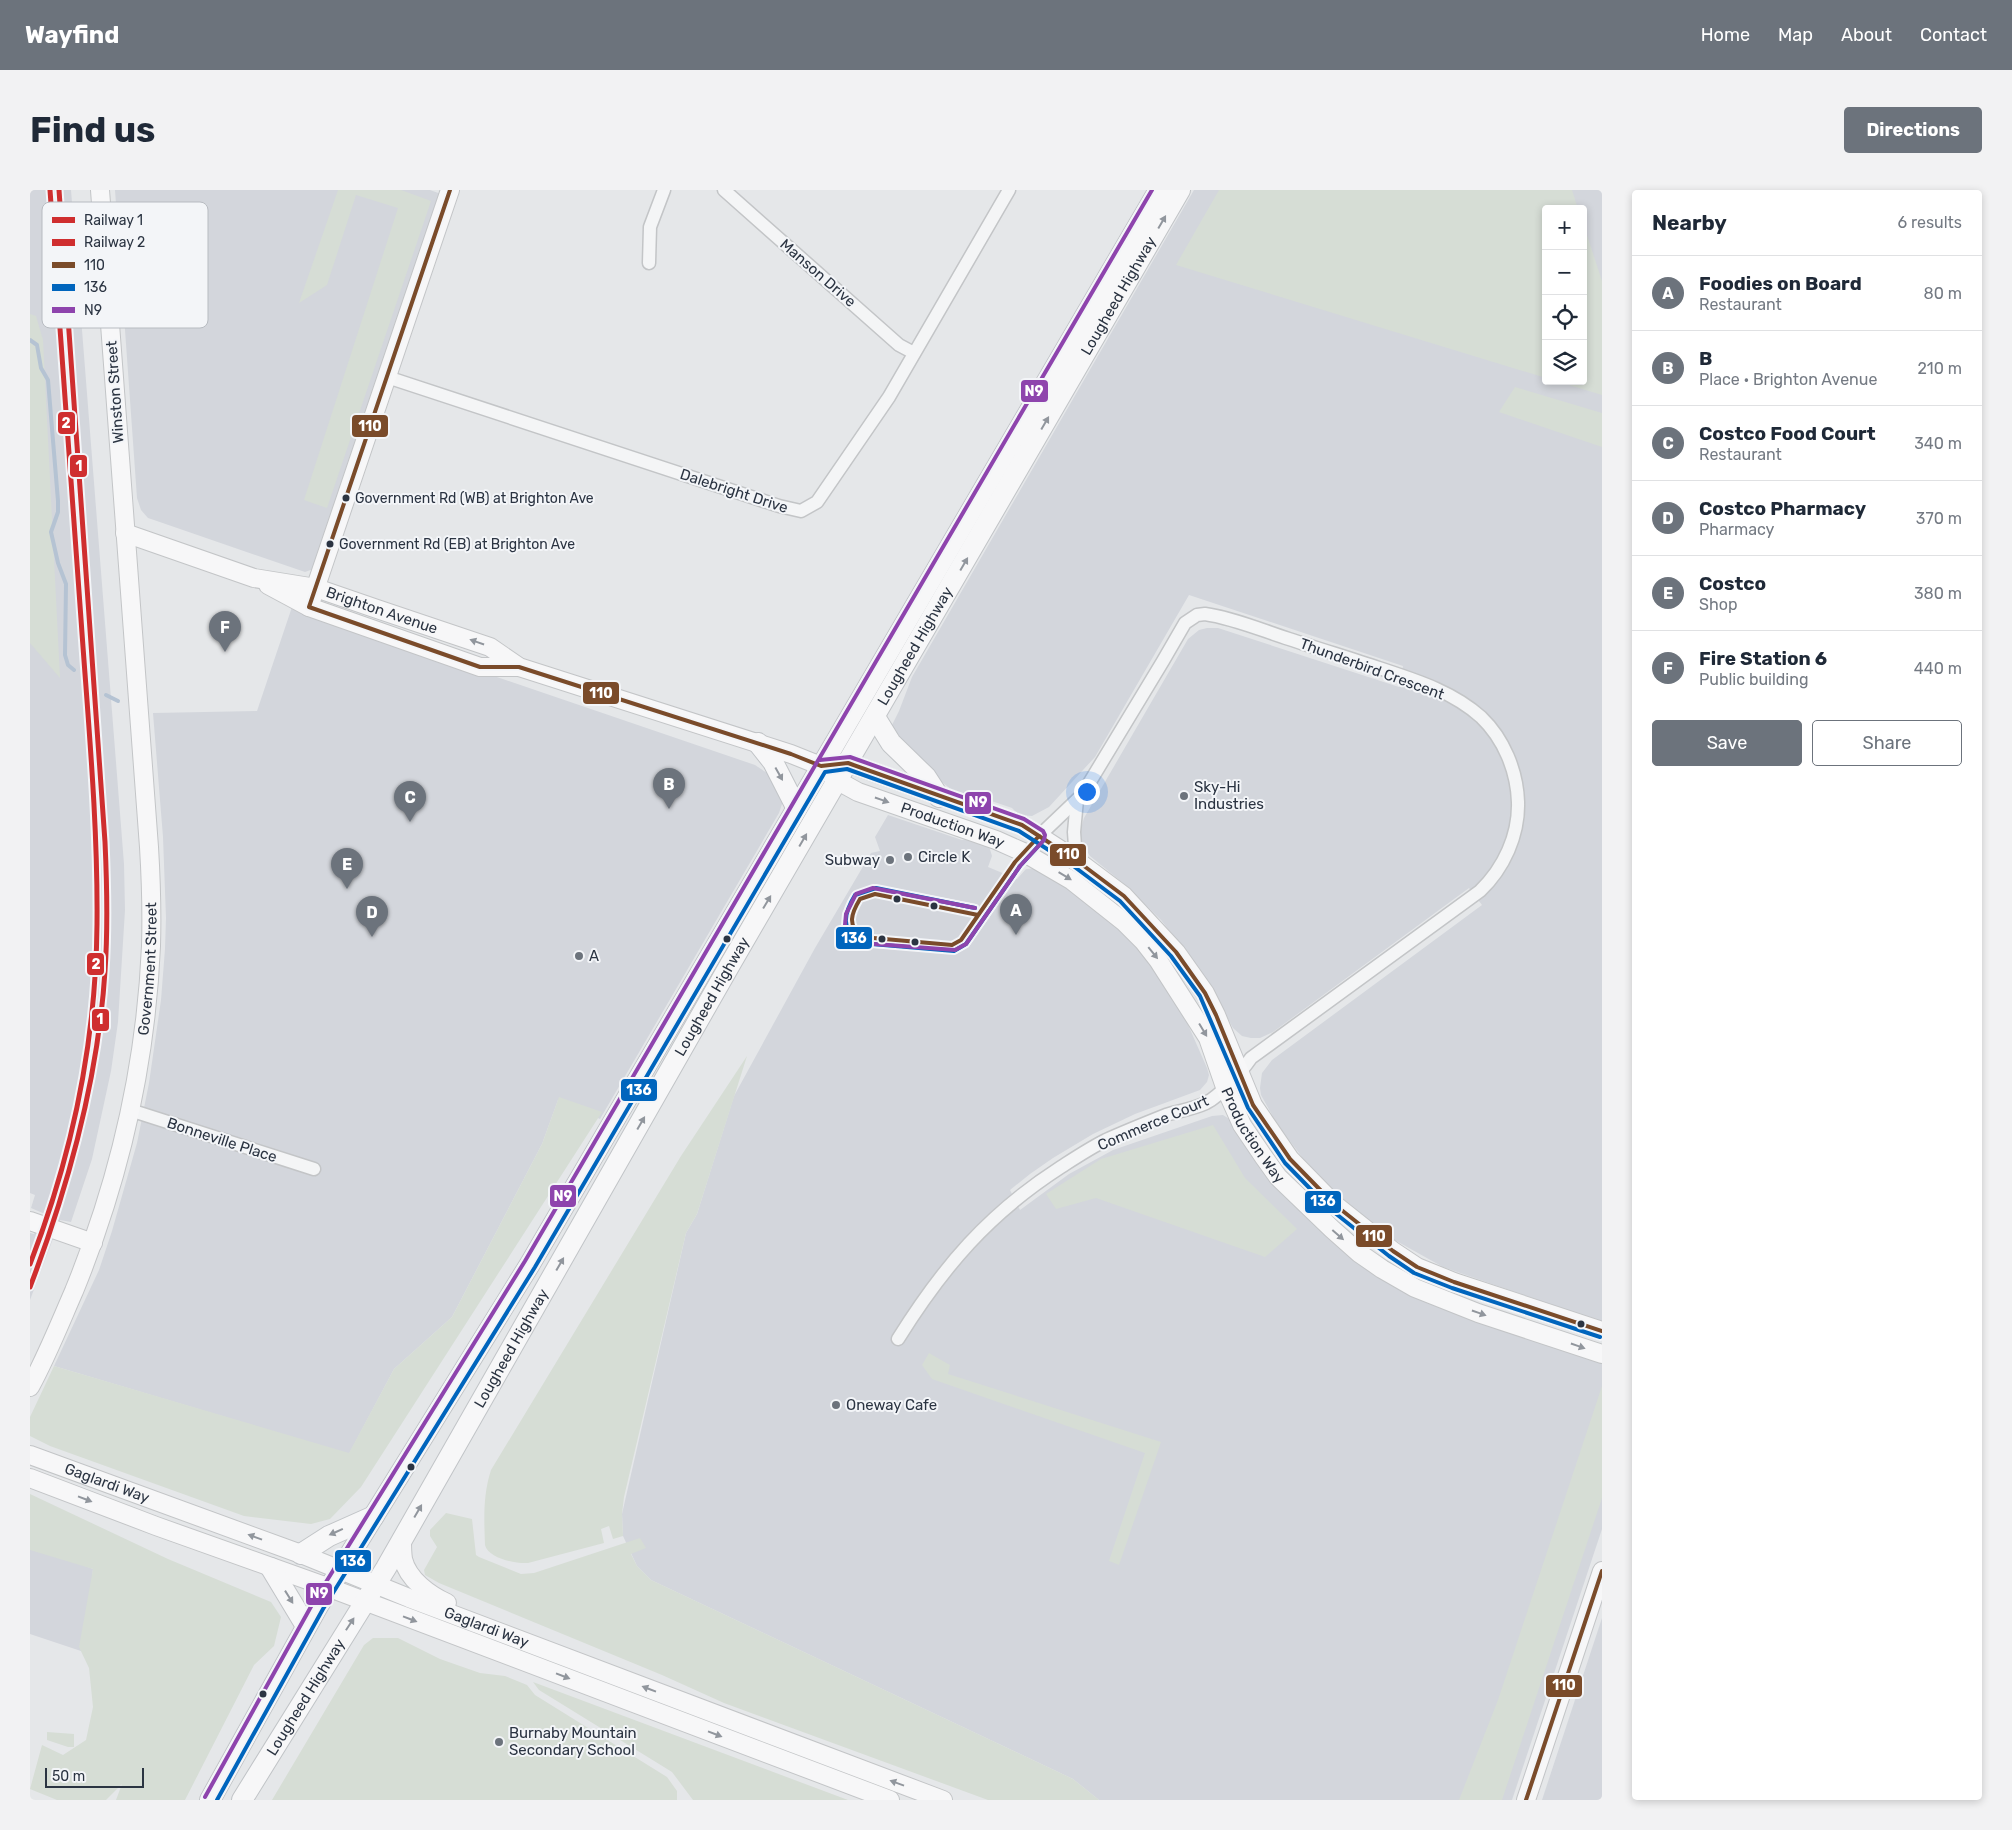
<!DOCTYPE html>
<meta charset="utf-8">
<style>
body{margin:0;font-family:Rubik,sans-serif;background:#f2f2f3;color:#1f2937}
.controls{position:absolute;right:15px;top:15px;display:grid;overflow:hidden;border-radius:5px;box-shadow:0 2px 8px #0003}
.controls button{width:45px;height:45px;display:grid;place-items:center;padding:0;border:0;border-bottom:1px solid #e0e1e3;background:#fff;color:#1f2937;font:25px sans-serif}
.scale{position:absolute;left:15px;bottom:12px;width:99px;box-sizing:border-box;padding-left:5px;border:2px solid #2b3442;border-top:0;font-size:14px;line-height:18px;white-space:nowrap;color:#2b3442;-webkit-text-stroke:4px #f3f5f8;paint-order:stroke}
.you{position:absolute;left:1056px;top:601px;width:18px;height:18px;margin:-12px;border:4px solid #fff;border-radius:50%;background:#1a73e8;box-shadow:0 0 0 8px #1a73e833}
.badge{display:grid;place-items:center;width:32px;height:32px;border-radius:50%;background:#6c737c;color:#fff;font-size:16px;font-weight:700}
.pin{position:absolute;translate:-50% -41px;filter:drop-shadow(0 1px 2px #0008)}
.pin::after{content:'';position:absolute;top:26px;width:18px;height:15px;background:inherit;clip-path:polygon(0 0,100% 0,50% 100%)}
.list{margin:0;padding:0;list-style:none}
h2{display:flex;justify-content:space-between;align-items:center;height:65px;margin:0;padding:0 20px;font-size:21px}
h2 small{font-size:16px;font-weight:400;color:#747a83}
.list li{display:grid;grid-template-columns:32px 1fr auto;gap:15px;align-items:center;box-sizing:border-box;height:75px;padding:0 20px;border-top:1px solid #e0e1e3}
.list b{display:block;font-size:19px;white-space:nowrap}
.list p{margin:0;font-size:16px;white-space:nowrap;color:#747a83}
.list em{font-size:16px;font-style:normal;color:#747a83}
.actions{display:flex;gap:10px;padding:15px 20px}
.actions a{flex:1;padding:11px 0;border:1px solid #6c737c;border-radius:5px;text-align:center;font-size:18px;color:#6c737c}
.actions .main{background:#6c737c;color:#fff}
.icon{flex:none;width:28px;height:28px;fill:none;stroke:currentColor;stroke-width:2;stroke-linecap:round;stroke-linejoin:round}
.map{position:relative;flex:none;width:1572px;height:1610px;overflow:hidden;border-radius:5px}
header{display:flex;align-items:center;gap:30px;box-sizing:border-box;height:70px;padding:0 25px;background:#6c737c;color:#fff}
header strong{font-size:24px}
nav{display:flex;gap:28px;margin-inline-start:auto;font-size:18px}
.intro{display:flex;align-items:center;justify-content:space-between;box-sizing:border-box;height:120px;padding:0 30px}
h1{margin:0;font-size:35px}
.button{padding:12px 22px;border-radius:5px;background:#6c737c;color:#fff;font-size:18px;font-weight:700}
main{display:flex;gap:30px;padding:0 30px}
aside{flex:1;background:#fff;border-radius:5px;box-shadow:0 2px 8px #0003}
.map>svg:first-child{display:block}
.built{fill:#d3d6dc;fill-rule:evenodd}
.green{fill:#d6ddd5}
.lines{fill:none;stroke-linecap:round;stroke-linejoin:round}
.stream{stroke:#b5c3d3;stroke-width:4}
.street-casing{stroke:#c3c5c7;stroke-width:15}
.secondary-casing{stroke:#c3c5c7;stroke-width:20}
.primary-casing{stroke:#c1c4c7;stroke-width:22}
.street{stroke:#f4f5f6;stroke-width:12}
.secondary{stroke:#f7f7f8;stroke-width:18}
.primary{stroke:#f7f7f8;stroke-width:20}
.bus-1-casing{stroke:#f3f5f8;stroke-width:8}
.bus-2-casing{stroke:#f3f5f8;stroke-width:8}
.bus-3-casing{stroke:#f3f5f8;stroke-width:8}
.bus-1{stroke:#7a4b2a;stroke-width:4}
.bus-2{stroke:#0065bd;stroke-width:4}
.bus-3{stroke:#8e44ad;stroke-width:4}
.rail-1-casing{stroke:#f3f5f8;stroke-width:9}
.rail-2-casing{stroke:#f3f5f8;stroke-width:9}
.rail-1{stroke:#cf2e2f;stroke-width:5}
.rail-2{stroke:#cf2e2f;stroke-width:5}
.oneway{fill:#91969d}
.bus-dot{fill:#2b3442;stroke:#f3f5f8;stroke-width:2}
.poi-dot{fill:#6c737c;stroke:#f3f5f8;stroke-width:2}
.labels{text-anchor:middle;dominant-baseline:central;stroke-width:4;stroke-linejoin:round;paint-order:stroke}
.bus-label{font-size:14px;fill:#2b3442;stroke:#f3f5f8;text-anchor:start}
.street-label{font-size:15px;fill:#2b3442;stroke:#f3f5f8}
.poi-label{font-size:15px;fill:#2b3442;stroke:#f3f5f8;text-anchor:start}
.key{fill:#f3f5f8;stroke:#b7bbc1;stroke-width:1}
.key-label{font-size:14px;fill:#2b3442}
.line-badge{stroke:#f3f5f8;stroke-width:2}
.badge-label{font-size:14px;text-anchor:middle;font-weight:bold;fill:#fff}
</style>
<header>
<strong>Wayfind</strong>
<nav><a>Home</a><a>Map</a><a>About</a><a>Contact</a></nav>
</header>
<div class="intro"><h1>Find us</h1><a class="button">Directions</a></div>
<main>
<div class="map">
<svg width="1572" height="1610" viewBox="0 0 1572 1610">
<rect width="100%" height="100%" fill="#e5e7e9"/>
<g class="built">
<polygon points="0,0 41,0 94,674 95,720 88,832 81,881 62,969 41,1032 30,1030 0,1110 0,1043 4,1044 15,1024 1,1018 5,1005 0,1003"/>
<polygon points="85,0 400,0 411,4 286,378 275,382 124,330 118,328 111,320 107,308"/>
<path d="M1164 0H1572V1132L1413 1077 1361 1048 1320 1018 1281 979 1247 934 1231 905 1230 898 1232 883 1242 870 1452 715 1439 698 1243 842 1230 848H1221L1212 846 1203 838 1184 803 1168 777 1131 730 1094 694 1060 666 1051 652 1050 642 1054 628 1158 449 1169 440 1177 438H1188L1369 497 1373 476 1159 405 1065 567 1019 617 1002 626 989 625 982 618 944 605 938 608 922 600 899 582 860 539 869 521 882 487ZM1516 19H1553V191H1516Z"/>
<polygon points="262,417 725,575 737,583 750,597 753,611 749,623 570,929 528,910 512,954 422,1127 364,1179 319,1264 24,1176 69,1080 82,1041 107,953 119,893 131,810 135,759 136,728 133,647 123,523 227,521"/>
<polygon points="858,625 932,650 942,648 959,656 962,666 958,677 987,689 996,679 1009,678 1069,720 1102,752 1122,776 1152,821 1177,878 1179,885 1177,892 1170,900 1105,924 1063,944 1023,968 1000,984 980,1000 990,1020 1039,984 1083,960 1182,926 1193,925 1204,932 1251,1000 1272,1023 1311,1058 1572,1170 1572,1339 1482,1610 1069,1610 1043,1589 621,1390 607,1376 593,1346 592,1324 656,1043 667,1024 704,906 785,758 841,663 850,661 845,647"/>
<polygon points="0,1354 63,1379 54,1462 0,1444"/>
<polygon points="1572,1428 1572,1610 1512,1610"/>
</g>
<g class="green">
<polygon points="308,0 371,0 401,11 297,318 274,310 368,18 326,5 297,95 269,113"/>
<polygon points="1189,0 1542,0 1548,19 1516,19 1516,188 1146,75"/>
<polygon points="1553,33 1572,91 1572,205 1526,191 1553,191"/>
<polygon points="0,124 6,126 13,150 30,488 0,453"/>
<polygon points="1485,197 1572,223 1572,257 1469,222"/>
<path d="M717 866 667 1024 656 1043 594 1307 592 1324 593 1346 583 1349 579 1336 571 1339 574 1353 498 1373C485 1374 458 1368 455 1355 454 1328 453 1305 461 1280L651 966Z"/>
<polygon points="529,907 572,922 331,1297 300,1329 281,1334 214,1326 20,1256 0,1246 0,1227 24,1176 319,1263 364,1179 422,1127 512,954"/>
<polygon points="1183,935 1215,988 1267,1039 1235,1067 1066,1008 1026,1019 1016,1004 1071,969"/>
<polygon points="899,1163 920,1175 918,1184 1131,1252 1089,1375 1079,1371 1115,1263 902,1189 892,1175"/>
<polygon points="1572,1196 1572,1308 1472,1610 1429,1610 1468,1510"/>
<polygon points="0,1304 138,1369 241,1412 251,1427 244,1456 224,1475 155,1610 86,1610 92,1594 76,1610 27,1610 0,1599 12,1555 33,1565 56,1550 63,1517 59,1478 49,1457 63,1379 0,1360"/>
<polygon points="416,1323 442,1329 446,1365 449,1367 491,1384 504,1383 610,1348 616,1358 601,1364 607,1376 621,1390 1043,1589 1069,1610 958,1610 694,1513 632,1485 409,1393 395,1385 394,1380 407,1357 400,1346 400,1340"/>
<polygon points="343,1448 368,1448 410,1469 450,1483 475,1486 497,1495 505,1505 637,1587 647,1601 647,1610 242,1610 334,1455"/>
<polygon points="503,1492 818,1610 663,1610 642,1582 509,1500"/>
<polygon points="17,1542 44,1544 44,1557 38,1557 17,1550"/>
</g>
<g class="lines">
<g class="stream">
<polyline points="0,150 7,155 11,178 18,190 28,311 28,322 21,342 28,373 36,394 35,465 38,475 44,480"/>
<polyline points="76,505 88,511"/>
</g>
<defs>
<g id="street">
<polyline points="694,0 869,155 884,163"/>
<polyline points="619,73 620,37 634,0"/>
<polyline points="357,187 749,316 771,321 787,312 859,207 979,0"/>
<polyline points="1046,670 1044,642 1047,610"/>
<polyline points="100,920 284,979"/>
<path d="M868 1149C913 1077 958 1024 1031 977 1045 968 1060 958 1076 950 1096 941 1116 933 1136 925 1149 921 1163 919 1176 913 1190 906 1212 881 1221 868L1450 701C1474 678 1489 645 1488 612 1487 581 1474 549 1451 527 1422 501 1385 490 1349 478 1319 468 1289 459 1259 449 1231 440 1203 428 1175 424L1167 425 1155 433 1133 471 1052 605 1009 646"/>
</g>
<g id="secondary">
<path id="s1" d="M95 343 224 388 286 398 347 419 460 457 489 477 761 564 791 576 808 591 828 602 966 650 993 662 1041 690 1094 732 1114 752 1128 770 1178 848 1195 897 1212 935 1233 966 1248 987 1302 1039 1329 1063 1352 1079 1385 1098 1448 1123 1572 1164"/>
<polyline points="238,395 279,417 450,477 489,477"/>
<polyline points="279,417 420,0"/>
<polyline points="805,574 818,573 992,635 1046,670 1094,706 1146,762 1175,803 1186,825 1223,915 1260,969 1304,1014 1363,1061 1387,1077 1424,1092 1572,1141"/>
<polyline points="0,1031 63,1053"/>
<path id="s2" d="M0 1197C17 1166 30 1133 44 1101 89 991 116 874 121 756 122 723 121 690 119 657L70 0"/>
<path id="s3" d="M0 1265 271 1364 379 1408 913 1610"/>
<polyline points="0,1288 126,1336 300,1398 860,1610"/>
<path d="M372 1349C372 1356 372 1363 373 1369 378 1390 400 1405 417 1413"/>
<polyline points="1496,1610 1572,1381"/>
</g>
<g id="primary">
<polyline points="845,527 861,553 896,587 909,607"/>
<polyline points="728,553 743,572 766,617"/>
<polyline points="271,1364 299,1346 344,1326"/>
<polyline points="241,1378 276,1436"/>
<polyline points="180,1610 288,1416 500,1074 1129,0"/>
<path id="s4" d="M212 1610 356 1378 701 773 1150 0"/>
</g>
</defs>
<use href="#street" class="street-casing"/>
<use href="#secondary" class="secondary-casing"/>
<use href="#primary" class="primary-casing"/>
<use href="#street" class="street"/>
<use href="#secondary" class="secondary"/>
<use href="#primary" class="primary"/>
<defs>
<g id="bus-1">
<polyline points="420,0 279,417 450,477 489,477 761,564 791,576 818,573 992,635 1046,670 1094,706 1146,762 1175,803 1186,825 1223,915 1260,969 1304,1014 1363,1061 1387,1077 1424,1092 1572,1141"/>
<path d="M948 725 845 704 830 709C821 724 817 735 832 747L922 755 931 750 985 672 1009 646"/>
<polyline points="1496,1610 1572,1381"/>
</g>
<g id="bus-2">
<path d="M945 718 846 698 825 705C814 723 810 740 830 753L924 761 936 754 990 676 1014 650"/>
<polyline points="187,1610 293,1419 505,1077 795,582 817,579 989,641 1042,675 1090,711 1141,766 1170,806 1218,918 1255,973 1300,1019 1359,1066 1384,1083 1422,1098 1570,1147"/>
</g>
<g id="bus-3">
<polyline points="790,570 820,567 994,629 1013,641 1015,645 1014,650 990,676 936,754 925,760 831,753 823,748 818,741 815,735 816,724 826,704 843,698 945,718"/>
<polyline points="175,1607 283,1413 495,1071 1122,0"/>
</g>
</defs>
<use href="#bus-1" class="bus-1-casing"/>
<use href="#bus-2" class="bus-2-casing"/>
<use href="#bus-3" class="bus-3-casing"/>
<use href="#bus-1" class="bus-1"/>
<use href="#bus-2" class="bus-2"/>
<use href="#bus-3" class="bus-3"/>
<defs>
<path id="rail-1" d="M0 1097C39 995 68 890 75 781 78 738 77 695 75 652L29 0"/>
<path id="rail-2" d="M0 1074C42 966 66 850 67 734 68 632 58 530 51 429 40 286 30 143 20 0"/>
</defs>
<use href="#rail-1" class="rail-1-casing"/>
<use href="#rail-2" class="rail-2-casing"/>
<use href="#rail-1" class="rail-1"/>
<use href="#rail-2" class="rail-2"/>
</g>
<defs><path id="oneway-solid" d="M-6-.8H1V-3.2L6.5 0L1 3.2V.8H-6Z" transform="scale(1.25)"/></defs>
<g class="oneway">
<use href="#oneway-solid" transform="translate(1132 32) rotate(-60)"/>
<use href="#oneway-solid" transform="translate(1015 233) rotate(-60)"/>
<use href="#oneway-solid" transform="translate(934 374) rotate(-60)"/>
<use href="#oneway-solid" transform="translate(447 452) rotate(-161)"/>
<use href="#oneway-solid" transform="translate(749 584) rotate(61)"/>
<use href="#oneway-solid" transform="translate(852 610) rotate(19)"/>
<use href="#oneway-solid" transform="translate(773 650) rotate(-60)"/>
<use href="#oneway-solid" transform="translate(1035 686) rotate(31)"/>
<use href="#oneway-solid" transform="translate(737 712) rotate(-59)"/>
<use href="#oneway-solid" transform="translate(1123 763) rotate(51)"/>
<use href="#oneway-solid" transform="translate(1173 840) rotate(59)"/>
<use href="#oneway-solid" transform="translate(611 933) rotate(-60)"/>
<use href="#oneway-solid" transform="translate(1308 1045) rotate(41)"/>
<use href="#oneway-solid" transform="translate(530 1074) rotate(-60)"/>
<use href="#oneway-solid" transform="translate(1449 1123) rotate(19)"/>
<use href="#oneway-solid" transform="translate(1548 1156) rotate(19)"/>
<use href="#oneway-solid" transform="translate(55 1309) rotate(21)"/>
<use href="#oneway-solid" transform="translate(388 1321) rotate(-60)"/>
<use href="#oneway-solid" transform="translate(306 1342) rotate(156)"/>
<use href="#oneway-solid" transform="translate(225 1347) rotate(-160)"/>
<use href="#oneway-solid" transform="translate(259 1407) rotate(58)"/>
<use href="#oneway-solid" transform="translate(380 1429) rotate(21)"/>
<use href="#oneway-solid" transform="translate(320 1434) rotate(-57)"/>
<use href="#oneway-solid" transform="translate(533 1486) rotate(21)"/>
<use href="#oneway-solid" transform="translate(619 1499) rotate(-159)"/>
<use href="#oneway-solid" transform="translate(685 1544) rotate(21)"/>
<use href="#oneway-solid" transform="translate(867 1593) rotate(-160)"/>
</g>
<g class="bus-dot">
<circle cx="316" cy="308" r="4.5"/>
<circle cx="300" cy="354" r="4.5"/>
<circle cx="867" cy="709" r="4.5"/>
<circle cx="904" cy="716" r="4.5"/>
<circle cx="697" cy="749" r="4.5"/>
<circle cx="852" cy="749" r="4.5"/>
<circle cx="885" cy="752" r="4.5"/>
<circle cx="1551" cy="1134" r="4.5"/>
<circle cx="381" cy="1277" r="4.5"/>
<circle cx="233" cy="1504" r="4.5"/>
</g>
<g class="poi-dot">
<circle cx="1154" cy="606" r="5"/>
<circle cx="878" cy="667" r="5"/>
<circle cx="860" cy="670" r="5"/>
<circle cx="549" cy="766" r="5"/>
<circle cx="806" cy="1215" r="5"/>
<circle cx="469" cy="1552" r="5"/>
</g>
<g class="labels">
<g class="bus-label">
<text x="325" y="308">Government Rd (WB) at Brighton Ave</text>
<text x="309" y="354">Government Rd (EB) at Brighton Ave</text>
</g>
<g class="street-label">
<text transform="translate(788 83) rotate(41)">Manson Drive</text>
<text stroke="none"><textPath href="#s4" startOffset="1741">Lougheed Highway</textPath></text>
<text transform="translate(85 202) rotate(-94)">Winston Street</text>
<text transform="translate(704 301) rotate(18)">Dalebright Drive</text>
<text stroke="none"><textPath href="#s1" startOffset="269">Brighton Avenue</textPath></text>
<text stroke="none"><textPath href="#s4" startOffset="1336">Lougheed Highway</textPath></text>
<text transform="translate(1342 479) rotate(20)">Thunderbird Crescent</text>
<text stroke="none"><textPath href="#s1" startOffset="882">Production Way</textPath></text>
<text stroke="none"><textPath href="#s2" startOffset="438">Government Street</textPath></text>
<text stroke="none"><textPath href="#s4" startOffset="931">Lougheed Highway</textPath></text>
<text transform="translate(1123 933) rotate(-23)">Commerce Court</text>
<text stroke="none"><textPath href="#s1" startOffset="1332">Production Way</textPath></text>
<text transform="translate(192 950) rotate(18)">Bonneville Place</text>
<text stroke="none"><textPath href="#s4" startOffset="526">Lougheed Highway</textPath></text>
<text stroke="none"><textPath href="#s3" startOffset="82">Gaglardi Way</textPath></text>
<text stroke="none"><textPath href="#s3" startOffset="488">Gaglardi Way</textPath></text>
<text stroke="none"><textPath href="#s4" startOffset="121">Lougheed Highway</textPath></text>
</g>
<g class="poi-label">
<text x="1164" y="597">Sky-Hi<tspan x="1164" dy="17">Industries</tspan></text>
<text x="888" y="667">Circle K</text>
<text x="850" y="670" text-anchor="end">Subway</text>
<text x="559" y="766">A</text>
<text x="816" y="1215">Oneway Cafe</text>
<text x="479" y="1543">Burnaby Mountain<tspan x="479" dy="17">Secondary School</tspan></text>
</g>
</g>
<rect x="12" y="12" width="166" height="126" rx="8" class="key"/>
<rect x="22" y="27" width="23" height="6" fill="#cf2e2f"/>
<rect x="22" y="49" width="23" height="7" fill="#cf2e2f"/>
<rect x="22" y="72" width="23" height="6" fill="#7a4b2a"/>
<rect x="22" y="94" width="23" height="7" fill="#0065bd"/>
<rect x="22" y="117" width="23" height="6" fill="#8e44ad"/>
<g class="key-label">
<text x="54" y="35">Railway 1</text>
<text x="54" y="57">Railway 2</text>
<text x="54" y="80">110</text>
<text x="54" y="102">136</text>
<text x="54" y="125">N9</text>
</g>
<g class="line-badge">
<rect x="990" y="189" width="29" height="24" rx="5" fill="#8e44ad"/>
<rect x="27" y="221" width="19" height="24" rx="5" fill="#cf2e2f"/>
<rect x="321" y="224" width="38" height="24" rx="5" fill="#7a4b2a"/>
<rect x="39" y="264" width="19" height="24" rx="5" fill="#cf2e2f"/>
<rect x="552" y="491" width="38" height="24" rx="5" fill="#7a4b2a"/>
<rect x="934" y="601" width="28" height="24" rx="5" fill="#8e44ad"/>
<rect x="1019" y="653" width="38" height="24" rx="5" fill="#7a4b2a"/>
<rect x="805" y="736" width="38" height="24" rx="5" fill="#0065bd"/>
<rect x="56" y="762" width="19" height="24" rx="5" fill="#cf2e2f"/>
<rect x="61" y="818" width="19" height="24" rx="5" fill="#cf2e2f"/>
<rect x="590" y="888" width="38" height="24" rx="5" fill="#0065bd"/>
<rect x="519" y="994" width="28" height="24" rx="5" fill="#8e44ad"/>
<rect x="1274" y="1000" width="38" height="24" rx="5" fill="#0065bd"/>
<rect x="1325" y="1034" width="38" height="24" rx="5" fill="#7a4b2a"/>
<rect x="304" y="1359" width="38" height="24" rx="5" fill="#0065bd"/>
<rect x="275" y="1392" width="28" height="24" rx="5" fill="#8e44ad"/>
<rect x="1515" y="1484" width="38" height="24" rx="5" fill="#7a4b2a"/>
</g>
<g class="badge-label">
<text x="1004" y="206">N9</text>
<text x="36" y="238">2</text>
<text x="340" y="241">110</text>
<text x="49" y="281">1</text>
<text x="571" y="508">110</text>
<text x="948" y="617">N9</text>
<text x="1038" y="669">110</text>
<text x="824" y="753">136</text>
<text x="66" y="779">2</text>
<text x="70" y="834">1</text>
<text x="609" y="905">136</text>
<text x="533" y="1011">N9</text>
<text x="1293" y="1016">136</text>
<text x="1344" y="1051">110</text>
<text x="323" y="1376">136</text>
<text x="289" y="1408">N9</text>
<text x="1534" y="1500">110</text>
</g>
</svg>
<div class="controls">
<button>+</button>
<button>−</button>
<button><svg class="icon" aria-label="locate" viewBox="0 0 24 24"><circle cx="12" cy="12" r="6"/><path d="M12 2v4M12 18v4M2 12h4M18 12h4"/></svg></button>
<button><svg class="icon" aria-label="layers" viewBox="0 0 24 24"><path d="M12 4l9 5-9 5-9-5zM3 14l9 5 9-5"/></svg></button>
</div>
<div class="scale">50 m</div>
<div class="you"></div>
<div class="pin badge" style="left:986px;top:745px">A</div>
<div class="pin badge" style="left:639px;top:619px">B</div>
<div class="pin badge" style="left:380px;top:632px">C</div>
<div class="pin badge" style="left:342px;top:747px">D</div>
<div class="pin badge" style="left:317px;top:699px">E</div>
<div class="pin badge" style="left:195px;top:462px">F</div>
</div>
<aside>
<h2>Nearby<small>6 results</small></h2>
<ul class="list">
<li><span class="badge">A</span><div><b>Foodies on Board</b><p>Restaurant</p></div><em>80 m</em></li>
<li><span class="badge">B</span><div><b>B</b><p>Place · Brighton Avenue</p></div><em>210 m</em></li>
<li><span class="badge">C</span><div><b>Costco Food Court</b><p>Restaurant</p></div><em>340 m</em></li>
<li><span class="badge">D</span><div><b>Costco Pharmacy</b><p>Pharmacy</p></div><em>370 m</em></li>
<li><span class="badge">E</span><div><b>Costco</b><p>Shop</p></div><em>380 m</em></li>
<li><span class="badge">F</span><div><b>Fire Station 6</b><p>Public building</p></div><em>440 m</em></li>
</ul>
<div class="actions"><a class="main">Save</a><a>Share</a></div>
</aside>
</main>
